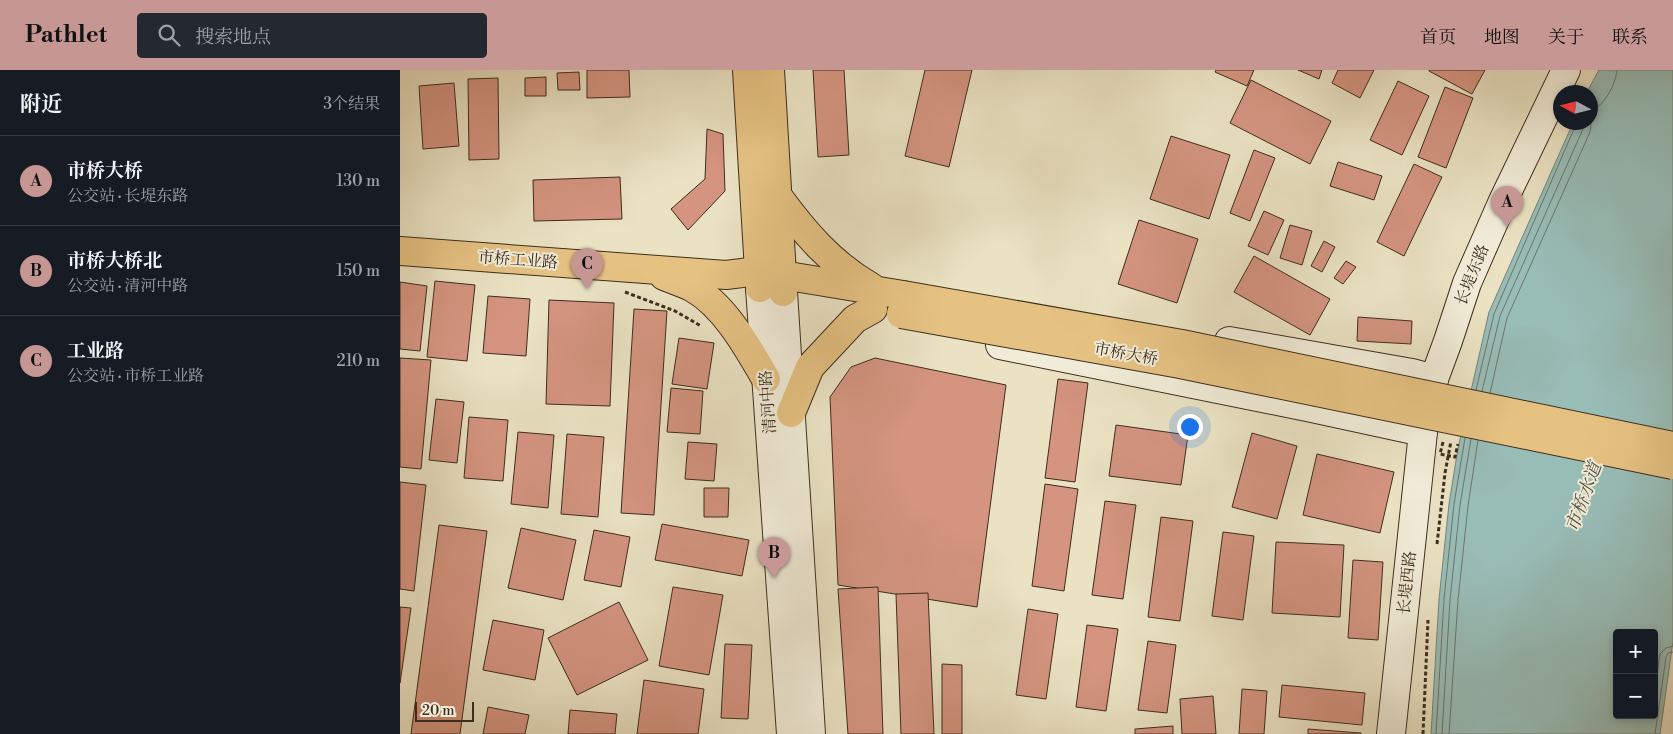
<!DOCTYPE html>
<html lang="zh">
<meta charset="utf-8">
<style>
body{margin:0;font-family:"Libre Bodoni","Noto Serif SC",serif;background:#242831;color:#f1f3f6}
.controls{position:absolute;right:15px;bottom:15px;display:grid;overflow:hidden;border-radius:5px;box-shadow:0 2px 8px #0003}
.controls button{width:45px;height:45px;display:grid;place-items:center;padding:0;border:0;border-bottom:1px solid #363941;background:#171b24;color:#f1f3f6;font:25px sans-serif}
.compass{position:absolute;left:1153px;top:15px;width:45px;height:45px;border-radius:50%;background:#171b24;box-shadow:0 2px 8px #0003;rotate:277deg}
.scale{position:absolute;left:15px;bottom:12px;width:59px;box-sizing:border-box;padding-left:5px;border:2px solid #3e2d1c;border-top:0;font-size:14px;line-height:18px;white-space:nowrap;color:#3e2d1c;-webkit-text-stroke:4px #f1ecd8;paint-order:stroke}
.you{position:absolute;left:789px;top:356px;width:18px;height:18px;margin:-12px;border:4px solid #fff;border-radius:50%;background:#1a73e8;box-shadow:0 0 0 8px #1a73e833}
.badge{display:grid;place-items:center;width:32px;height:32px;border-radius:50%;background:#c59692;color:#111;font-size:16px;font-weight:700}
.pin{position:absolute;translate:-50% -41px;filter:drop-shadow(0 1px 2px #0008)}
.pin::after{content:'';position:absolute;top:26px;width:18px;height:15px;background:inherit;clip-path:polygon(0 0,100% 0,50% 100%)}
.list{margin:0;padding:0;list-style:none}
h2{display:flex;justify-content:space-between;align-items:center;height:65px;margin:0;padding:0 20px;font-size:21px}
h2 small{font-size:16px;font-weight:400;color:#9ea1a6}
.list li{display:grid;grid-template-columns:32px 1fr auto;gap:15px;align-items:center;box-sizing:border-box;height:90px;padding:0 20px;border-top:1px solid #363941}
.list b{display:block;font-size:19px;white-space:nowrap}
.list p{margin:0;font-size:16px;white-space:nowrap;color:#9ea1a6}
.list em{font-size:16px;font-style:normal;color:#9ea1a6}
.icon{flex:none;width:28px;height:28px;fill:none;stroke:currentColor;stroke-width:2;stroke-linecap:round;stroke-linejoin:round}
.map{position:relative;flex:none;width:1273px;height:664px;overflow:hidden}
header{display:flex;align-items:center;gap:30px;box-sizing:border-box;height:70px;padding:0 25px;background:#c59692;color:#111}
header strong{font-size:24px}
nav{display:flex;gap:28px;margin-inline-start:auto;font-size:18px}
.search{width:350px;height:45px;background:#242831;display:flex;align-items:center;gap:12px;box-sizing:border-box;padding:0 18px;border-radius:5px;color:#9ea1a6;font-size:19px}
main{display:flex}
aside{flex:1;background:#171b24}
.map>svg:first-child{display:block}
.water{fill:#98bdb7;stroke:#748379;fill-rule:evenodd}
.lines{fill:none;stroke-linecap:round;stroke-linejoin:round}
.shore{stroke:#6b756a;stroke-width:1}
.building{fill:#d49480;stroke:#3e2d1c}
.secondary-casing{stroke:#3e2d1c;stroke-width:30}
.primary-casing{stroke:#3e2d1c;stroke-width:30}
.path{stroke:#3e2d1c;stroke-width:3;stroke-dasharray:4 2.5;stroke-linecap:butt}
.secondary{stroke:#f1ecd8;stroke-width:28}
.primary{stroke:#e5c182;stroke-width:28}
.primary-bridge-casing{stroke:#3e2d1c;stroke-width:30;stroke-linecap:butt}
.path-bridge{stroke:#3e2d1c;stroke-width:3;stroke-dasharray:4 2.5;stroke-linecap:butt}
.primary-bridge{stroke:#e5c182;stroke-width:28}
.labels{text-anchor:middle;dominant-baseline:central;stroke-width:4;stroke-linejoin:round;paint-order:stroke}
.street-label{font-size:16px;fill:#3e2d1c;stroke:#f1ecd8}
.water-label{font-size:18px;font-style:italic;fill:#545143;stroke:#f1ecd8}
</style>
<header>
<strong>Pathlet</strong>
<div class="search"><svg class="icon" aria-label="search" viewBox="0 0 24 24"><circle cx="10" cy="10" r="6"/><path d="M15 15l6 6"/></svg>搜索地点</div>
<nav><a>首页</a><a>地图</a><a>关于</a><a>联系</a></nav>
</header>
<main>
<aside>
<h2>附近<small>3个结果</small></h2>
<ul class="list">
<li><span class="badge">A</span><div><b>市桥大桥</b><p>公交站 · 长堤东路</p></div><em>130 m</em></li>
<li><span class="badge">B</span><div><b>市桥大桥北</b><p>公交站 · 清河中路</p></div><em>150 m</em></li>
<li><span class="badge">C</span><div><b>工业路</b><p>公交站 · 市桥工业路</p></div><em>210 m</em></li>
</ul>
</aside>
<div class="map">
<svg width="1273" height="664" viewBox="0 0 1273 664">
<rect width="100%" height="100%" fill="#eae2c3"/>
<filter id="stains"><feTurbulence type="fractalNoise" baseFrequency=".004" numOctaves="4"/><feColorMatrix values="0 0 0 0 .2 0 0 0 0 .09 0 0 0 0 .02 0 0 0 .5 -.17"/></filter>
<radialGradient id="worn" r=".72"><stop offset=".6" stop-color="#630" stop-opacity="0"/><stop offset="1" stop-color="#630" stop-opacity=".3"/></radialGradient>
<path class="water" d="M1199 0H1273V571L1260 664H1031L1039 529 1049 434 1058 378 1089 242 1173 53 1190 52V22H1187ZM1217 563H1254V645H1217Z"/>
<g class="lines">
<g class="shore">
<path d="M1190 41C1204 37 1216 14 1217 0"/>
<polyline points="1076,320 1094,244 1177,52"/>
<polyline points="1082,321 1100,246 1183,59 1184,52"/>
<polyline points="1090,323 1107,248 1190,62 1191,55 1190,48"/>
<polyline points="1254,623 1260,584 1266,578 1273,576"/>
<polyline points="1036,664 1044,529 1054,434 1065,368"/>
<polyline points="1042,664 1050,530 1060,435 1071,369"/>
<polyline points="1049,664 1058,530 1068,436 1078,370"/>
<polyline points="1255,664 1266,587 1268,583 1273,582"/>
</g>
</g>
<g class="building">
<polygon points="187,0 229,0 230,27 187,28"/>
<polygon points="413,0 444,0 449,85 418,87"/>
<polygon points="525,0 572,0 549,97 505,86"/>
<polygon points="816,0 854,0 847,16 815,2"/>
<polygon points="898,0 922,0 919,9"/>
<polygon points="938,0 974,0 960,28 932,13"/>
<polygon points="1029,0 1085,0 1072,24 1029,1"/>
<polygon points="179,2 180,20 158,20 157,3"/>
<polygon points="146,7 146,26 125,26 125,8"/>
<polygon points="98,8 99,89 69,90 68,9"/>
<polygon points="851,10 931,51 910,94 830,53"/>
<polygon points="998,11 1029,26 1002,85 970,70"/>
<polygon points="54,13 59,76 23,79 19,16"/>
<polygon points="1045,17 1073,28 1046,98 1018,87"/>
<polygon points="307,59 323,64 325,121 288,160 271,139 305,109"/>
<polygon points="771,66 830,85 809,149 750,129"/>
<polygon points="854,80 875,88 850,151 830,143"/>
<polygon points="938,92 982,106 974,130 930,116"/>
<polygon points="1014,94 1042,107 1004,186 977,172"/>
<polygon points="220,107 222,149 134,151 133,110"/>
<polygon points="864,141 884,150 868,185 848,176"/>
<polygon points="739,150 798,169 777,233 718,214"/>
<polygon points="890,155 912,161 902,195 880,188"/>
<polygon points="924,171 935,177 922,202 911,196"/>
<polygon points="854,186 930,229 910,265 834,222"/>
<polygon points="946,191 956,197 943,214 934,208"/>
<polygon points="35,211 75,215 67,291 27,287"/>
<polygon points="0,212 27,216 20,281 0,279"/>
<polygon points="88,226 130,229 126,286 83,283"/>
<polygon points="149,230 214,233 210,336 146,334"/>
<polygon points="234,239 267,241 254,445 221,443"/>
<polygon points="958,247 1012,251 1011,274 957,271"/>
<polygon points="279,268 314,273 307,319 272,314"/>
<polygon points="0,288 31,290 21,399 0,397"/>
<polygon points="475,288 606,315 577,537 438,515 430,327 451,297"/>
<polygon points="658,309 688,313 675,412 645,408"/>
<polygon points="271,318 303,321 300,364 267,362"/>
<polygon points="36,329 64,332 57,393 29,390"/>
<polygon points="69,347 108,350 103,411 64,408"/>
<polygon points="716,355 788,365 781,415 709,406"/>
<polygon points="118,362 154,365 148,438 111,434"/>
<polygon points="852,363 897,376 877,449 832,437"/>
<polygon points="167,364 204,367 198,447 161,444"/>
<polygon points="288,372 317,374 314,411 285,409"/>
<polygon points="917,384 994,402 980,463 903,445"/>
<polygon points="0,412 26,415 14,521 0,519"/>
<polygon points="645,414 678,419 664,521 632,516"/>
<polygon points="304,418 329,418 328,447 304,447"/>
<polygon points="705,431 736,435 723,529 692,525"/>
<polygon points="761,447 793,451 780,551 748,547"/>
<polygon points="262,454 349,470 342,506 255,490"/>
<polygon points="39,455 87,461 60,664 11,664"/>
<polygon points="121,458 176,470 163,530 108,518"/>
<polygon points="194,460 230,467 221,517 184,510"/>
<polygon points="823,462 854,466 843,550 812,546"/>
<polygon points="876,472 944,475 940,547 872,543"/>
<polygon points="953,490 983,492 978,570 948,568"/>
<polygon points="273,517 323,525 309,605 259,596"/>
<polygon points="478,517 483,664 448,664 438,519"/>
<polygon points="528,523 534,664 501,664 496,524"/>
<polygon points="219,532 248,590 177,625 148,568"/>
<polygon points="0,537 11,538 0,613"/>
<polygon points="628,539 658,544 646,629 616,625"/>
<polygon points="93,550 144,560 135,610 83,600"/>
<polygon points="687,555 718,559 706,641 676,637"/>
<polygon points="748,571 776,575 767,643 738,640"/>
<polygon points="325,574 352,575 348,649 321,648"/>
<polygon points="542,594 562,595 562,664 542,664"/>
<polygon points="244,610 304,619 298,664 237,664"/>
<polygon points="882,615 965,623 962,655 879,647"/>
<polygon points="842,619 867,621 864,664 839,664"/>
<polygon points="813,626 816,664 782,664 780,629"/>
<polygon points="88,637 129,645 125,664 83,664"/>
<polygon points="170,640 217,644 215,664 168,664"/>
<polygon points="773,656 773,664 735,664 735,659"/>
<polygon points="908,659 961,663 961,664 908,664"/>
</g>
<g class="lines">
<defs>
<g id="secondary">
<polyline points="360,218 391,664"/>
<polyline points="383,222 411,664"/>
<polyline points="829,271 1012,303 1034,309"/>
<polyline points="600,275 912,338 1023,362"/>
<polyline points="991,664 1023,362 1034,309 1048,271 1067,213 1103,131 1166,0"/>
</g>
<g id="primary">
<polyline points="347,0 360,218"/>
<polyline points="370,0 383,222"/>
<path d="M377 125C404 162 431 194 471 217"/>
<polyline points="0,181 326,205 358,201 503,225"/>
<path d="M264 206C273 210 284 213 293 218 325 236 348 278 366 309"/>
<polyline points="391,343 410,297 455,249 473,239"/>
</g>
</defs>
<use href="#secondary" class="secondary-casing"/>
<use href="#primary" class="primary-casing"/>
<g class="path">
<polyline points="225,222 275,241 301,256"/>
<polyline points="1037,474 1045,403 1051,371"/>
<polyline points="1023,664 1028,550"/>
</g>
<use href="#secondary" class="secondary"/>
<use href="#primary" class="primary"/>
<defs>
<g id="primary-bridge">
<polyline points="503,225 782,274 1273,376"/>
<polyline points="501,244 780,294 1273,395"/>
</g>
</defs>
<use href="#primary-bridge" class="primary-bridge-casing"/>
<polyline class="path-bridge" points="1043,372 1040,384 1055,387 1058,374"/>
<use href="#primary-bridge" class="primary-bridge"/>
</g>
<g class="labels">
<g class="street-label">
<text transform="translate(118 190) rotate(4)">市桥工业路</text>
<text transform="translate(1072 205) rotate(-68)">长堤东路</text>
<text transform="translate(726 284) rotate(10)">市桥大桥</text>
<text transform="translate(368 332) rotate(-94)">清河中路</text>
<text transform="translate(1007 513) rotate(-84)">长堤西路</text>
</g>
<g class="water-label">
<text transform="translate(1184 427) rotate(-70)">市桥水道</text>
</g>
</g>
<rect width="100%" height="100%" filter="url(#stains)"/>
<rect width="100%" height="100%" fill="url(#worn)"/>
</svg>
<div class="controls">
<button>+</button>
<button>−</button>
</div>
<svg class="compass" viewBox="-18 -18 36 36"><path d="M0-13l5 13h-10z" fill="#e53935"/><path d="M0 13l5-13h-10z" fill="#9ea1a6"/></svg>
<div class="scale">20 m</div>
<div class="you"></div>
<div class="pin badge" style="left:1107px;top:157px">A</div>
<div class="pin badge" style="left:374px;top:508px">B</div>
<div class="pin badge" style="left:187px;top:219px">C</div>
</div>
</main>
